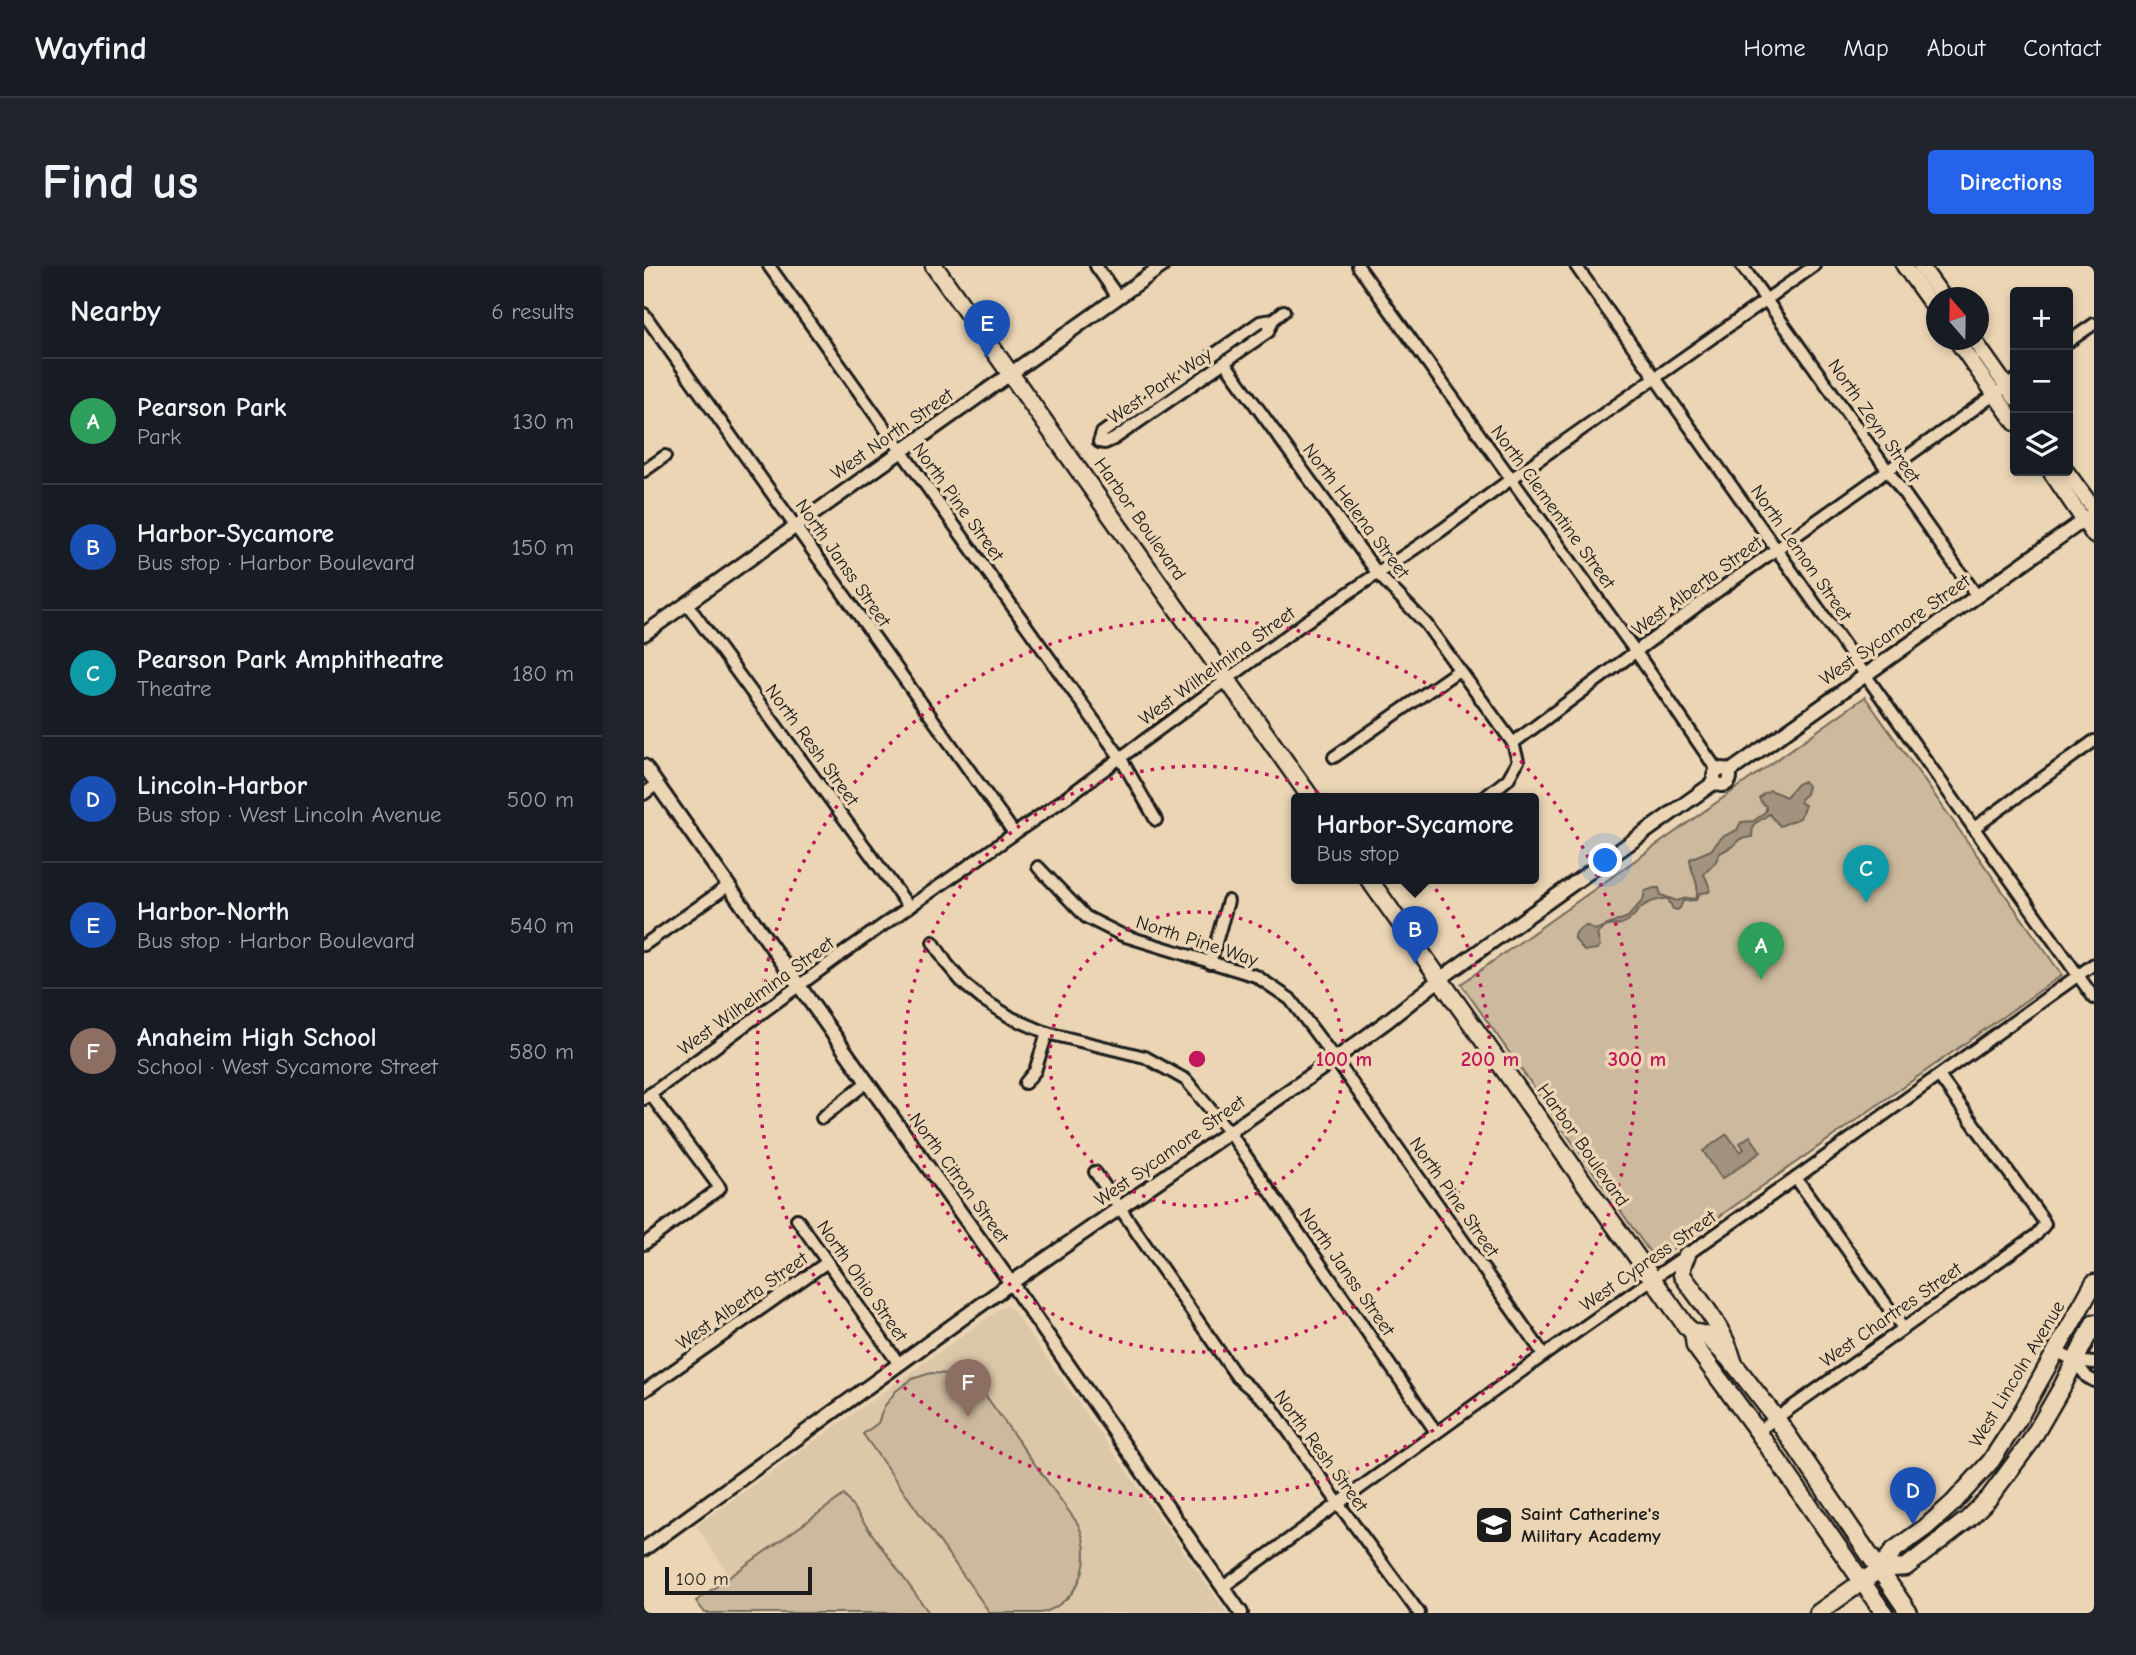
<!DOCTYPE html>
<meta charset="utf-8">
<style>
body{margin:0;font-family:"Comic Neue",sans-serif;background:#20242c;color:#f1f3f6}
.controls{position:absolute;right:21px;top:21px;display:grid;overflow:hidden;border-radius:7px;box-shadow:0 4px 10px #0003}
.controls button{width:63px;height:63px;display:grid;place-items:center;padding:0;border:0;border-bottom:2px solid #363941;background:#171b24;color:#f1f3f6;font:35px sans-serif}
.compass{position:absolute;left:1282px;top:21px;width:63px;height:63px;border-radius:50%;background:#171b24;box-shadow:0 4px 10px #0003;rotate:340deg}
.scale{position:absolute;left:21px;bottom:18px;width:147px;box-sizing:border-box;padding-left:7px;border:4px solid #1c1c1c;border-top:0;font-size:19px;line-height:24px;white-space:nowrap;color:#1c1c1c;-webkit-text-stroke:5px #ebd5b4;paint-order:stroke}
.you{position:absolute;left:962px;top:595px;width:24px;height:24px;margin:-18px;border:5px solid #fff;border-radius:50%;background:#1a73e8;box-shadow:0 0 0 10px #1a73e833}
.badge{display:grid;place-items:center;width:46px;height:46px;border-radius:50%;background:#2563eb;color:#fff;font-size:23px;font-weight:700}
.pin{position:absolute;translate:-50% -58px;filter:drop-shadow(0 2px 4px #0008)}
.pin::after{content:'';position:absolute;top:37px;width:24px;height:21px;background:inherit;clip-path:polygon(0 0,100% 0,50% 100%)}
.popup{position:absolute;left:647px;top:527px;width:248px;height:91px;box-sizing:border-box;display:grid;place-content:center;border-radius:7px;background:#171b24;filter:drop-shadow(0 2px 5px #0005);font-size:23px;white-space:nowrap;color:#9ea1a6}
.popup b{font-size:26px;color:#f1f3f6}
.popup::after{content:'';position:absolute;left:50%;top:100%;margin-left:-14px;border:14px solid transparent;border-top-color:#171b24}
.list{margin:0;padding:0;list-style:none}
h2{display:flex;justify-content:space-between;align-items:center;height:91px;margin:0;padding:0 28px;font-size:30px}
h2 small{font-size:23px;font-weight:400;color:#9ea1a6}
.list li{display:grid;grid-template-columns:46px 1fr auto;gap:21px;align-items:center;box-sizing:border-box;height:126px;padding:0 28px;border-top:2px solid #363941}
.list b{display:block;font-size:26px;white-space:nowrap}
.list p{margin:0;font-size:23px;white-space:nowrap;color:#9ea1a6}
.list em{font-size:23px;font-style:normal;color:#9ea1a6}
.icon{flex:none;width:38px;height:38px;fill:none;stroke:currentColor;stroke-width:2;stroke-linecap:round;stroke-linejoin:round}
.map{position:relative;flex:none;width:1450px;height:1347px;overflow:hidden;border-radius:7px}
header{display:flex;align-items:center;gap:42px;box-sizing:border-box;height:98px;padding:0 35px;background:#171b24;border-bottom:2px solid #363941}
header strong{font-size:33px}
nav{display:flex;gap:38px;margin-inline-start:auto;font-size:24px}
.intro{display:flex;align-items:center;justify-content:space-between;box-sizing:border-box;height:168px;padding:0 42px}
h1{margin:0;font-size:49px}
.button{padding:18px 32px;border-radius:7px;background:#2563eb;color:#fff;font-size:24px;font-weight:700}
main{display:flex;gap:42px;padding:0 42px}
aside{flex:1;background:#171b24;border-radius:7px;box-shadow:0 4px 10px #0003}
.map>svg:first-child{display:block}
.built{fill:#dcc7a9}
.green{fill:#cdba9e;stroke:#746b5d;stroke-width:2}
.water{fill:#a1937e;stroke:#6c6357;stroke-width:2}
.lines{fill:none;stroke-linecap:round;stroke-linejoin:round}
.minor-casing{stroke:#1c1c1c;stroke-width:16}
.tertiary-casing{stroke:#1c1c1c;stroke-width:18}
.secondary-casing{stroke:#1c1c1c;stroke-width:19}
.primary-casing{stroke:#1c1c1c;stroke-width:21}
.minor{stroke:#ebd5b4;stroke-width:10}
.tertiary{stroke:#ebd5b4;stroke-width:12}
.secondary{stroke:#ebd5b4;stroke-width:14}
.primary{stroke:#ebd5b4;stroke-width:16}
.ring{fill:none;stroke:#c2185b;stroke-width:3.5;stroke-dasharray:3.5 7}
.labels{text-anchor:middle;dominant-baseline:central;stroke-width:7;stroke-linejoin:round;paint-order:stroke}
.street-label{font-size:19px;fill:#1c1c1c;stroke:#ebd5b4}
.poi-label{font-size:19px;font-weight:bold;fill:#1c1c1c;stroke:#ebd5b4;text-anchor:start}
.centre{fill:#c2185b;stroke:#ebd5b4;stroke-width:3.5}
.ring-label{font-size:21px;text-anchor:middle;font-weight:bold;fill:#c2185b;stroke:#ebd5b4;stroke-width:7;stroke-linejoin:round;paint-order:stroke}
</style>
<header>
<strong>Wayfind</strong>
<nav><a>Home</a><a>Map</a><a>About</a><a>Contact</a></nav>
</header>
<div class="intro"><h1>Find us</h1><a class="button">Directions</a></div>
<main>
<aside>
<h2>Nearby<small>6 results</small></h2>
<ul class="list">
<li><span class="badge" style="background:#2e9e5b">A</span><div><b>Pearson Park</b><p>Park</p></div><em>130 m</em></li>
<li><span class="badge" style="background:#1a4fb4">B</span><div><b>Harbor-Sycamore</b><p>Bus stop · Harbor Boulevard</p></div><em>150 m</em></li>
<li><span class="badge" style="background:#0f9aa8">C</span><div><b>Pearson Park Amphitheatre</b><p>Theatre</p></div><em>180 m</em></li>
<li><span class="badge" style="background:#1a4fb4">D</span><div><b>Lincoln-Harbor</b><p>Bus stop · West Lincoln Avenue</p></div><em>500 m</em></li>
<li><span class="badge" style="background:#1a4fb4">E</span><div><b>Harbor-North</b><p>Bus stop · Harbor Boulevard</p></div><em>540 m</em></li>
<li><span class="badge" style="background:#8d6e63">F</span><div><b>Anaheim High School</b><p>School · West Sycamore Street</p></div><em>580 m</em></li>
</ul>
</aside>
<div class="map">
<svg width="1450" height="1347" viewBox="0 0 1450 1347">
<rect width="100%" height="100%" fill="#ebd5b4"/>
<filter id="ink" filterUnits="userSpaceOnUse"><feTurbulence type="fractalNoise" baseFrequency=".0143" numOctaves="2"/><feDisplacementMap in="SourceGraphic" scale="14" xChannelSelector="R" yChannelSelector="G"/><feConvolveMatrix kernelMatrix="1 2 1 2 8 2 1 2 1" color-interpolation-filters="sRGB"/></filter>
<g filter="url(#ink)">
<polygon class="built" points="362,1040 368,1043 583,1347 61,1347 52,1335 86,1310 52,1260 357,1042"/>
<g class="green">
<polygon points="1221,431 1418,709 1012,995 817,718"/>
<path d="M287 1107C308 1107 324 1112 339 1126L434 1258C446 1284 443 1314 421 1334 414 1340 405 1346 396 1347 380 1347 362 1347 346 1347L219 1168 234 1157 240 1141 252 1125 268 1113Z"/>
<polygon points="200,1229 285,1347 61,1347 52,1335"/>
</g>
<g class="water">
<path d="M1160 515 1164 520 1162 528 1156 533 1157 537 1161 539 1156 552 1136 560 1125 548 1109 559 1108 571 1096 573 1089 580 1076 587 1071 597 1060 608 1066 622 1065 626 1056 627 1052 634 1039 635 1036 642 1033 644 1029 643 1024 633C1018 632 1004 636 998 641 993 645 989 652 982 656 970 663 963 655 953 668L956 680 953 683 940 685 931 673C930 666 937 660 944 660L951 664 984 651 999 634 1001 625 1010 622H1015L1017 629 1033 635 1042 632 1052 633C1057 616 1046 607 1046 593L1067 584 1078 571 1093 564 1097 556 1110 555 1122 545V540L1118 537 1115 532 1119 528 1126 524 1142 531 1153 518Z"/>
<polygon points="1083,868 1096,886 1100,883 1096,877 1106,870 1117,886 1078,913 1059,885"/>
</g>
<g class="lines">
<defs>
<g id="minor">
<polyline points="125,0 476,491 512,554"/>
<polyline points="452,0 474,31"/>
<polyline points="714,0 992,386 1073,504"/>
<polyline points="932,0 1450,732"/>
<polyline points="1098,0 1333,330"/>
<polyline points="0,48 370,567"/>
<polyline points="629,54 616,56 458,167 455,176 461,177 470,173 624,66 629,54 640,45"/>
<polyline points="1424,76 1450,58"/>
<polyline points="581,97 734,308 782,358 869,477"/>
<polyline points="0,205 21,190"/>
<polyline points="43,338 265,641"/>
<polyline points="690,491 815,404"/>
<polyline points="0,528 13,518"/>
<polyline points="840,532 864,513 874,495 869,477 1061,334 1371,114"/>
<polyline points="1330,562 1450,475"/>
<polyline points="394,601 442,651 478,669 612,710 646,733 691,793 900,1089"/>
<polyline points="289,676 303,698 320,718 338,733 368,752 403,767 501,791 542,814 586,867 792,1166"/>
<polyline points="0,679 84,620"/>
<polyline points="566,697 584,635"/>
<polyline points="381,817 391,805 403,767"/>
<polyline points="0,833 209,680 423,531 660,357 798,264 867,213 1170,0"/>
<polyline points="178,852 223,816"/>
<polyline points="451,906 593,1111 627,1140 694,1237 775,1347"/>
<polyline points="1152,912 1259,1062"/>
<polyline points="153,953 255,1098"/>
<polyline points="0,978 76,922 6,828"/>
<polyline points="1412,1085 1431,1095 1450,1097"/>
<polyline points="1431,1095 1443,1111 1450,1115"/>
<polyline points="0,1125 182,997"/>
<polyline points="1114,1165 1392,969 1401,958 1397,951 1295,810"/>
<polyline points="579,1321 900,1089 1152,912 1450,698"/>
</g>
<g id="tertiary">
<polyline points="0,368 518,0"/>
<polyline points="0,500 223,816 367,1017 597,1347"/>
<circle cx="1078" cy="511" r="8"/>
<polyline points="1085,506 1447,249"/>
<polyline points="0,1283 367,1017 691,793 742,756 796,713 1071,516"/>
</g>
<g id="secondary">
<polyline points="1260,0 1293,46"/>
<polyline points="1277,0 1300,32"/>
<polyline points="1312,74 1371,157"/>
<polyline points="1330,74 1371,132"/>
<polyline points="1406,205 1450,270"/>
<polyline points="1422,205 1450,243"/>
</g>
<g id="primary">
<polyline points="290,0 667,532"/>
<polyline points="724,612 1042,1060 1049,1066 1062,1069 1090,1098 1132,1152 1265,1347"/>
<path d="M1043 989 1038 1000V1009C1058 1037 1080 1063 1089 1095"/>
<polyline points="1049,1066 1051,1080 1112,1163 1240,1347"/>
<polyline points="1236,1303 1262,1301 1324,1253 1345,1232 1385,1178 1418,1121 1450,1057"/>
<polyline points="1174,1347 1236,1303 1250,1284 1282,1261 1309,1237 1347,1195 1373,1155 1450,1017"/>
</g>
</defs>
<use href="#minor" class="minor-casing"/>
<use href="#tertiary" class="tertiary-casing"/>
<use href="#secondary" class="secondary-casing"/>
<use href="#primary" class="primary-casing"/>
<use href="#minor" class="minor"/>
<use href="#tertiary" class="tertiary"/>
<use href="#secondary" class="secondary"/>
<use href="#primary" class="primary"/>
</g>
</g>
<g class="ring">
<circle cx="553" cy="793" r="147"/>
<circle cx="553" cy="793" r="293"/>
<circle cx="553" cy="793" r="440"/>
</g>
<defs>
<symbol id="school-square" viewBox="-11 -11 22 22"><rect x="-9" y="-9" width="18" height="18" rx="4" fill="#1c1c1c" stroke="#ebd5b4"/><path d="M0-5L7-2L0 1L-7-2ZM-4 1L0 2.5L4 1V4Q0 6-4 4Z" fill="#fff"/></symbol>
</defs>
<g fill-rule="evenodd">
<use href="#school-square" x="828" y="1237" width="44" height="44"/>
</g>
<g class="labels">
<g class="street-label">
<text transform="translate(516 120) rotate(-34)">West Park Way</text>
<text transform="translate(1230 155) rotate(55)">North Zeyn Street</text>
<text transform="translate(248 168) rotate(-35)">West North Street</text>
<text transform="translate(314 236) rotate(54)">North Pine Street</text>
<text transform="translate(909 241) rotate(54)">North Clementine Street</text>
<text transform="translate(712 245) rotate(53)">North Helena Street</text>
<text transform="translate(496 253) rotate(55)">Harbor Boulevard</text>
<text transform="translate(1157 287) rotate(55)">North Lemon Street</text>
<text transform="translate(199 297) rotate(55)">North Janss Street</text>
<text transform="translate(1053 320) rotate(-36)">West Alberta Street</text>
<text transform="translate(1251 364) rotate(-35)">West Sycamore Street</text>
<text transform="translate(573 400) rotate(-36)">West Wilhelmina Street</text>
<text transform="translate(168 479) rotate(54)">North Resh Street</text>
<text transform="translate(553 675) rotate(18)">North Pine Way</text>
<text transform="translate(112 730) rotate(-36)">West Wilhelmina Street</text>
<text transform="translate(939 879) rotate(55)">Harbor Boulevard</text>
<text transform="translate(526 885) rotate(-35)">West Sycamore Street</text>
<text transform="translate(315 912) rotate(54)">North Citron Street</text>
<text transform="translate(810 931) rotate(55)">North Pine Street</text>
<text transform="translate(1004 995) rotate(-35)">West Cypress Street</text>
<text transform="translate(703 1006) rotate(55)">North Janss Street</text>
<text transform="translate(218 1015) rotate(55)">North Ohio Street</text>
<text transform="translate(98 1035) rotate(-35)">West Alberta Street</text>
<text transform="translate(1247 1049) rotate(-35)">West Chartres Street</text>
<text transform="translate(1373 1108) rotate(-59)">West Lincoln Avenue</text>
<text transform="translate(677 1185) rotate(54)">North Resh Street</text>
</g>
<g class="poi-label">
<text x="877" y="1248">Saint Catherine's<tspan x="877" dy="22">Military Academy</tspan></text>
</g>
</g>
<circle cx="553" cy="793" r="10" class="centre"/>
<g class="ring-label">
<text x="700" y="800">100 m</text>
<text x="846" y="800">200 m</text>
<text x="993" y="800">300 m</text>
</g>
</svg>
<div class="controls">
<button>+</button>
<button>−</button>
<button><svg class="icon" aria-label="layers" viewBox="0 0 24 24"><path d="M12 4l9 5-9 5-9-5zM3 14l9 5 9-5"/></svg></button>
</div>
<svg class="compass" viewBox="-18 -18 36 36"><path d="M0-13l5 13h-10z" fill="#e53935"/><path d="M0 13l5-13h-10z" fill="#9ea1a6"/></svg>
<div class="scale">100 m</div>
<div class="you"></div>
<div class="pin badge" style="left:1117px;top:714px;background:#2e9e5b">A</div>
<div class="pin badge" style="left:771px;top:698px;background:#1a4fb4">B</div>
<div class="popup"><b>Harbor-Sycamore</b>Bus stop</div>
<div class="pin badge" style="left:1222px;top:637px;background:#0f9aa8">C</div>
<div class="pin badge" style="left:1269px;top:1259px;background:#1a4fb4">D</div>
<div class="pin badge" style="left:343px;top:92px;background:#1a4fb4">E</div>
<div class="pin badge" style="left:324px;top:1151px;background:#8d6e63">F</div>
</div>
</main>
